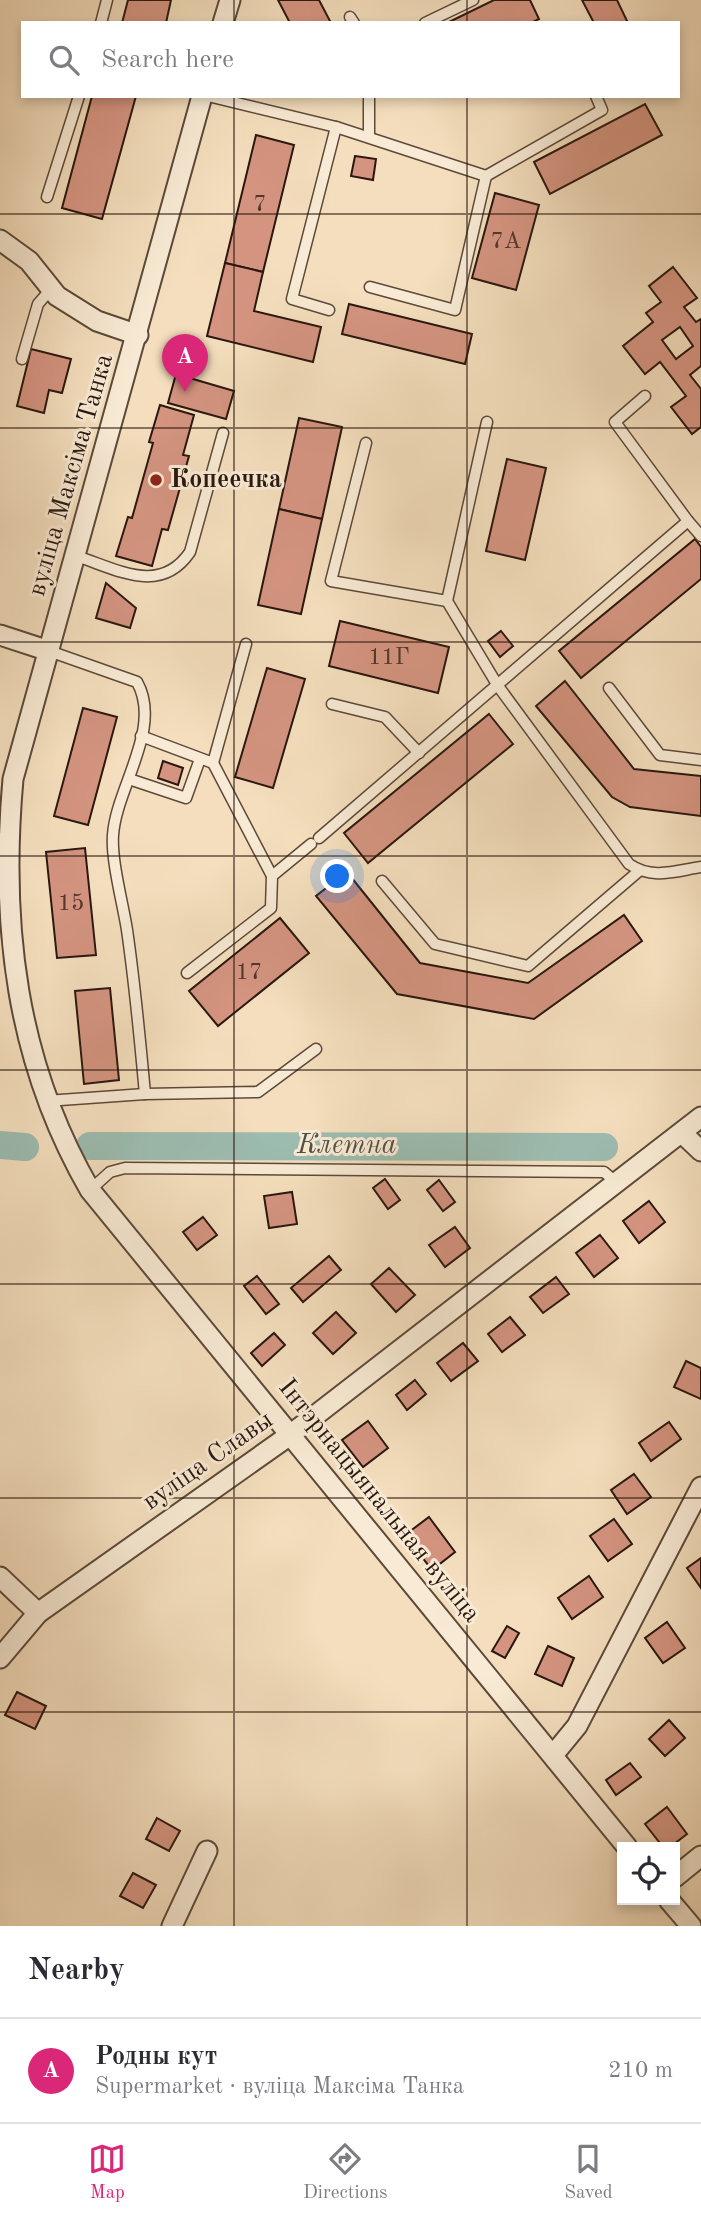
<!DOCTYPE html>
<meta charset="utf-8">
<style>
body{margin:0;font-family:"Old Standard TT",serif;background:#f7f7f7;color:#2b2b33}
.controls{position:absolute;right:21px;bottom:21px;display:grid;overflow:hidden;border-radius:0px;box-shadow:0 4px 10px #0003}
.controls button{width:63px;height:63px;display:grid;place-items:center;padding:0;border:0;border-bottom:2px solid #e1e1e2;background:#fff;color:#2b2b33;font:35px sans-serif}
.you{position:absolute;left:338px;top:877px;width:24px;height:24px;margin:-18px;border:5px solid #fff;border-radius:50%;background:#1a73e8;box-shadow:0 0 0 10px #1a73e833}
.badge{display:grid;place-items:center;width:46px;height:46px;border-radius:50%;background:#db2777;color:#fff;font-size:23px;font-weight:700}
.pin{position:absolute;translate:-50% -58px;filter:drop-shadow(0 2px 4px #0008)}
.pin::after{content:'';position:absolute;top:37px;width:24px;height:21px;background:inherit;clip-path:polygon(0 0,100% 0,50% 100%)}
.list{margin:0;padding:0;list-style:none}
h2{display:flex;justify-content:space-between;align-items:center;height:91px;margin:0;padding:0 28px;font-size:30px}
h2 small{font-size:23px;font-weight:400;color:#7c7c81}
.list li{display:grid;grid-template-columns:46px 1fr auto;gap:21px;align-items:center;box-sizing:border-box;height:105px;padding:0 28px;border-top:2px solid #e1e1e2}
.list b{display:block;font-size:26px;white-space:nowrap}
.list p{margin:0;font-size:23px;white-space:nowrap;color:#7c7c81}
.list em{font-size:23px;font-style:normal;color:#7c7c81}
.icon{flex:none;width:38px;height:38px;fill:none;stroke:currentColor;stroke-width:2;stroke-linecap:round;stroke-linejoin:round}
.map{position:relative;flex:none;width:701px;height:1926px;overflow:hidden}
.search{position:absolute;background:#fff;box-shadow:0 4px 10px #0003;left:21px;right:21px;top:21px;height:77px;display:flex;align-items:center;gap:18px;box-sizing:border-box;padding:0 24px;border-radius:0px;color:#7c7c81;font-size:26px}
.sheet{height:196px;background:#fff}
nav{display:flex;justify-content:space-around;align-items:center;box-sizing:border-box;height:98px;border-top:2px solid #e1e1e2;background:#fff;font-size:19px;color:#7c7c81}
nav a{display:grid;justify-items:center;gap:4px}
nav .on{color:#db2777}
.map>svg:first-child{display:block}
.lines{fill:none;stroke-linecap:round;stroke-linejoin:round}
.river{stroke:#9cbcb0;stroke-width:28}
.building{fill:#d49480;stroke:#2a170f;stroke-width:2;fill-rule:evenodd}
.lane-casing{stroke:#5c493a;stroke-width:13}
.street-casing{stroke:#5c493a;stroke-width:23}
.lane{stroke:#f8ead4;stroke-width:10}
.street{stroke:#f8ead4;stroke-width:19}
.grid{fill:none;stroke:#2a170f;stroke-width:2;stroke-opacity:0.55}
.poi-dot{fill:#8f2418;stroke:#f8ead4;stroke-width:2.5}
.labels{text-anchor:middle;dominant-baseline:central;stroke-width:6;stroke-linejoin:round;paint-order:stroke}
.number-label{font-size:23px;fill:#54362b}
.street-label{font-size:26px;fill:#2a170f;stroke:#f8ead4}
.poi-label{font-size:26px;font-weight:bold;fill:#2a170f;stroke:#f8ead4;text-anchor:start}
.water-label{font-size:28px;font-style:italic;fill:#525147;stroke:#f8ead4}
</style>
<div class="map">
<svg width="701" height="1926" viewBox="0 0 701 1926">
<rect width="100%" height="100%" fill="#f4debd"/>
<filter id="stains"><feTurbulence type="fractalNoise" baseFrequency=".00286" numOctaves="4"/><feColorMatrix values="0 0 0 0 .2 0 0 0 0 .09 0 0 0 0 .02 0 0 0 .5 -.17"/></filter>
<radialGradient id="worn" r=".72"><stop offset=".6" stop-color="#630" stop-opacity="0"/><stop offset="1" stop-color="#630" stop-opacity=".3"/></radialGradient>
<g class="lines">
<g class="river">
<polyline points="0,1145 25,1147"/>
<polyline points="90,1146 604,1147"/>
</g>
</g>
<g class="building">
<polygon points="128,0 171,0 166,23 122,23"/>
<polygon points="278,0 319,0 331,23 290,23"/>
<polygon points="494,0 530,0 539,19 531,23 447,23"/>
<polygon points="582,0 617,0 628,23 594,23"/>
<polygon points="92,96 136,96 102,219 62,208"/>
<polygon points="645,104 662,135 550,194 534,162"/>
<polygon points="256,135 294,145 263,272 225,263"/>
<polygon points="355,156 376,159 373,180 351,176"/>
<polygon points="495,193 539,205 516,290 472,278"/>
<polygon points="225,263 263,272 254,311 321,327 313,362 207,336"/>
<path d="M673 267 697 298 684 307 696 322 701 319V366L690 375 701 389V427L692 434 671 407 686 396 660 362 645 374 623 346 653 322 646 313 661 302 649 286ZM680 327 693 346 676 359 662 340Z"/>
<polygon points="349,304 472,334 465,364 342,334"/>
<polygon points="31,349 71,359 62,393 49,390 44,413 17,406"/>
<polygon points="176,374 234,391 226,419 168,403"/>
<polygon points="160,405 194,415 183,455 189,456 168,530 162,529 152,566 116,556 128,517 132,518 153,443 149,442"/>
<polygon points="299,418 342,427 322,519 279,509"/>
<polygon points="507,459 546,468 525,560 486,551"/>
<polygon points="279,509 322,519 301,614 258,605"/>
<polygon points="695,539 701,547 701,579 581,678 559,651"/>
<polygon points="106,583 136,608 130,628 96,618"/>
<polygon points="340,621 449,647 438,693 329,666"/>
<polygon points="501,631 513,646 500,657 488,641"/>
<polygon points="267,668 305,679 273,788 235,777"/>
<polygon points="565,681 634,769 701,776 701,816 630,807 612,797 536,706"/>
<polygon points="83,708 117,717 88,825 54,816"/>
<polygon points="489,714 513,744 368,863 344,833"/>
<polygon points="163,761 183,768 178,785 158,778"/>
<polygon points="85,848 96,955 57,958 46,852"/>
<polygon points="347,872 420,963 528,983 624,915 642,941 534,1019 397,994 316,896"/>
<polygon points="280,918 309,953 218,1026 189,991"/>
<polygon points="110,988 119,1080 84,1084 75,991"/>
<polygon points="385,1179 400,1200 388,1209 373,1188"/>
<polygon points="439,1180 455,1202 443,1211 427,1190"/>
<polygon points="292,1192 297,1224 269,1228 264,1196"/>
<polygon points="649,1201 665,1222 639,1243 623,1221"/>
<polygon points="203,1217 217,1235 197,1250 183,1232"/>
<polygon points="455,1227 470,1248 445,1267 429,1245"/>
<polygon points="600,1235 618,1258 594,1277 576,1253"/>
<polygon points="329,1256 341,1270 303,1302 291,1288"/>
<polygon points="389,1268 415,1295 396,1312 371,1284"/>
<polygon points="257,1276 279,1304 266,1314 244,1286"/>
<polygon points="556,1277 569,1294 543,1313 530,1297"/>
<polygon points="336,1312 356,1333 333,1354 313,1333"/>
<polygon points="510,1317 525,1335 502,1352 488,1334"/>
<polygon points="274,1333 285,1345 262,1366 251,1353"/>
<polygon points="463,1343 478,1361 451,1381 437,1363"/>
<polygon points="686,1361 701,1368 701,1399 674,1387"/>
<polygon points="415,1380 426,1394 407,1410 396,1395"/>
<polygon points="368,1421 388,1448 363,1467 342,1440"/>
<polygon points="669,1422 681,1439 651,1461 639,1443"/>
<polygon points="634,1474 651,1497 627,1514 611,1490"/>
<polygon points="429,1517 455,1552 432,1570 405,1535"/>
<polygon points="614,1519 632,1544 608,1561 590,1536"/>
<polygon points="701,1558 701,1588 687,1568"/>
<polygon points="589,1576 603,1597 572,1619 558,1598"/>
<polygon points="667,1622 685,1648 663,1663 645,1638"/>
<polygon points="507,1626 519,1633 505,1658 492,1651"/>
<polygon points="548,1646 574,1658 562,1686 535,1674"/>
<polygon points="17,1692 46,1706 35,1729 5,1715"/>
<polygon points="669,1720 685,1738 665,1756 649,1739"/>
<polygon points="630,1763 641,1777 616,1795 606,1780"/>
<polygon points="667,1807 687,1834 670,1847 663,1847 645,1824"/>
<polygon points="157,1818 180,1831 169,1851 146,1839"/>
<polygon points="133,1873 156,1885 143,1908 120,1896"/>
</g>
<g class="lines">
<defs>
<g id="lane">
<polyline points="350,17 354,23"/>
<polyline points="101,23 107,0"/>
<polyline points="425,23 473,0"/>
<polyline points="208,96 336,127 486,176 455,310 370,287"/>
<polyline points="369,137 369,96"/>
<polyline points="486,176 602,110 596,96"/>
<polyline points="47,197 79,96"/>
<polyline points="329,310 292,299 336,127"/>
<polyline points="22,359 38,304 51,289"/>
<path d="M487 422 447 601 498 686 629 864C652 880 675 871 701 867"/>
<polyline points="366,443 331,581 447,601"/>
<polyline points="688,521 701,536"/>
<path d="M76 556C117 569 160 596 190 552L223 433"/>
<polyline points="246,644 213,763 272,876"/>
<path d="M49 651 137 682C163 728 116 788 113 835 111 860 123 904 127 930 135 985 140 1039 145 1094"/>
<polyline points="609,688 660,755 701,760"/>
<polyline points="332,704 385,717 419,753"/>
<polyline points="141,736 213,763"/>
<polyline points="129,779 186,798 200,759"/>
<polyline points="319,838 688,521 615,422 645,396"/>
<polyline points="382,881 435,944 528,966 639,871"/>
<polyline points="187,973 271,908 272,876 311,844"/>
<polyline points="46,1101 145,1094 258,1092 316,1049"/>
<polyline points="90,1190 110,1172 125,1168 604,1172 617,1183"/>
</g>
<g id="street">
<polyline points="223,23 230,0"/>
<path d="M202 96 13 779C0 925 16 1062 90 1190L627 1847"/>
<polyline points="0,240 29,261 57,296 97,321 138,335"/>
<polyline points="0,635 49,651"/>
<polyline points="682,1133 701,1151"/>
<polyline points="0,1577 38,1613"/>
<polyline points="0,1658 38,1613 290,1435 701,1117"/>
<polyline points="554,1754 577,1726 701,1487"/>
<polyline points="675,1877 701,1856"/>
<polyline points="669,1900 691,1926"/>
<polyline points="172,1926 207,1851"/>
</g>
</defs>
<use href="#lane" class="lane-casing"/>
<use href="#street" class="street-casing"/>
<use href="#lane" class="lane"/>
<use href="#street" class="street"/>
</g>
<path class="grid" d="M234 0V23M467 0V23M234 96V1926M467 96V1926M0 214H701M0 428H701M0 642H701M0 856H701M0 1070H701M0 1284H701M0 1498H701M0 1712H701"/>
<circle class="poi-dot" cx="156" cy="480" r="7"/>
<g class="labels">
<g class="number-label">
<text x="260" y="204">7</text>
<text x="506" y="241">7А</text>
<text x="389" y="657">11Г</text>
<text x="71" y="903">15</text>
<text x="249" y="972">17</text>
</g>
<g class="street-label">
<text transform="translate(71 475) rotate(-74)">вуліца Максіма Танка</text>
<text transform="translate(208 1461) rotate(-35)">вуліца Славы</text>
<text transform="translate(379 1501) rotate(51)">Інтэрнацыянальная вуліца</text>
</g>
<g class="poi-label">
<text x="170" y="480">Копеечка</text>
</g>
<g class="water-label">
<text x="347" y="1146">Клетна</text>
</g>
</g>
<rect width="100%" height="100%" filter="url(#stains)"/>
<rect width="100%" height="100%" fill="url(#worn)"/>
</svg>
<div class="controls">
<button><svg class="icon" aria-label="locate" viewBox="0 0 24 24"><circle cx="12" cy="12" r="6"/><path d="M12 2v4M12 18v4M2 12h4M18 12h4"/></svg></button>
</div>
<div class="you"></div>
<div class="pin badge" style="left:185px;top:392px">A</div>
<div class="search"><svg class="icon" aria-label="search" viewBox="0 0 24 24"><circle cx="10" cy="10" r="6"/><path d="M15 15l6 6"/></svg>Search here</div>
</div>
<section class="sheet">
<h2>Nearby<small></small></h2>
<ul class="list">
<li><span class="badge">A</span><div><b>Родны кут</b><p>Supermarket · вуліца Максіма Танка</p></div><em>210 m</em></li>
</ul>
</section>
<nav>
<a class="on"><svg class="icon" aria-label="map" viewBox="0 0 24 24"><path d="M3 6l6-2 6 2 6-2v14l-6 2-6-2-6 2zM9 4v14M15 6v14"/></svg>Map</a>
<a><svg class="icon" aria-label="directions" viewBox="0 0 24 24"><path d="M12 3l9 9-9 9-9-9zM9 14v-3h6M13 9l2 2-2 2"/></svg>Directions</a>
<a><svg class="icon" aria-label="saved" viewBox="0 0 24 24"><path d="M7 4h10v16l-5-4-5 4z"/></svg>Saved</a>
</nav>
